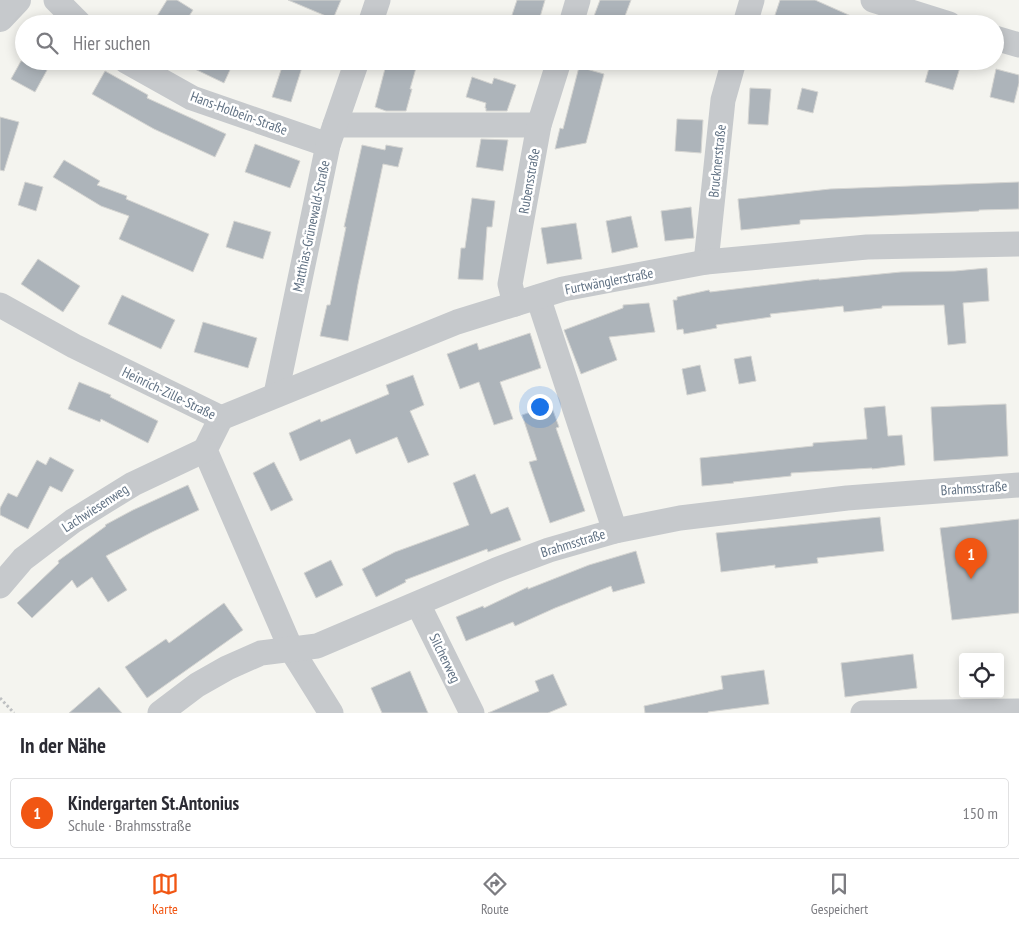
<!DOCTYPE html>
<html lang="de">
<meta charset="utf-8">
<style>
body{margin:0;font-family:"PT Sans Narrow",sans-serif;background:#f7f7f7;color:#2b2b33}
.controls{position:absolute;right:15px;bottom:15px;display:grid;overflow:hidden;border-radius:5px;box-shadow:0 2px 12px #0003}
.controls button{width:45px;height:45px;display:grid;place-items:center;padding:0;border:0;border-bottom:1px solid #e1e1e2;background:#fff;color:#2b2b33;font:25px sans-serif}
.you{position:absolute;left:539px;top:406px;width:18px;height:18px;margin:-12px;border:4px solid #fff;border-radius:50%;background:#1a73e8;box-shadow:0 0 0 8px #1a73e833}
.badge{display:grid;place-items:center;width:32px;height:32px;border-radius:50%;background:#f15613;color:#fff;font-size:16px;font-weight:700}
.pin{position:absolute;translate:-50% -41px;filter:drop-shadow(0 1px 2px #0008)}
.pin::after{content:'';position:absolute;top:26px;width:18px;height:15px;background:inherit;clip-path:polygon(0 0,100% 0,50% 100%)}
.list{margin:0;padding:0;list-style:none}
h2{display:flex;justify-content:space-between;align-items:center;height:65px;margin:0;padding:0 20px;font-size:21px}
h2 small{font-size:16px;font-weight:400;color:#7c7c81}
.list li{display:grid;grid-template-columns:32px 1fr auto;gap:15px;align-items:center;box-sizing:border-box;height:70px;margin:0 10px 10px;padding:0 10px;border:1px solid #e1e1e2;border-radius:5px}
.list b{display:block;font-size:19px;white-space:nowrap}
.list p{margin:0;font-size:16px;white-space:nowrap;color:#7c7c81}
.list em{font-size:16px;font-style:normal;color:#7c7c81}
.icon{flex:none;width:28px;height:28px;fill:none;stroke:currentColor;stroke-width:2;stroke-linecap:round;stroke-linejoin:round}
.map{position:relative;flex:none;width:1019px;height:713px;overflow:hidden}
.search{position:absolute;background:#fff;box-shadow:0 2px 12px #0003;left:15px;right:15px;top:15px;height:55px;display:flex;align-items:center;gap:12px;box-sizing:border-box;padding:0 18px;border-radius:28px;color:#7c7c81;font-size:19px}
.sheet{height:145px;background:#fff}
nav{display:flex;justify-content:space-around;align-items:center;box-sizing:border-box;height:70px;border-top:1px solid #e1e1e2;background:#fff;font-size:14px;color:#7c7c81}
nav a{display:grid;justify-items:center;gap:2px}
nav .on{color:#f15613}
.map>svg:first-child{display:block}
.building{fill:#adb4ba;stroke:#d5d5d2}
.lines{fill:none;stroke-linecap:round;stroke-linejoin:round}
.path{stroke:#bec0c2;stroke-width:3;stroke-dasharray:2.5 2.5;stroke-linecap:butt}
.minor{stroke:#c6c9cc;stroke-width:25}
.tertiary{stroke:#c6c9cc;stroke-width:28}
.labels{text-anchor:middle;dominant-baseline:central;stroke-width:5;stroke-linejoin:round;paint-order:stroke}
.street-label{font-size:14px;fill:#607183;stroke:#fff}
</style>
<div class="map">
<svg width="1019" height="713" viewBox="0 0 1019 713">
<rect width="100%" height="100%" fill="#f4f4ef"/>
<g class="building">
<polygon points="167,0 177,0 193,10 184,24 152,24"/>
<polygon points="288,0 341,0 333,19"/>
<polygon points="517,0 545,0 538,24 509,24"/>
<polygon points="600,0 631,0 622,24 591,24"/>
<polygon points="780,0 815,0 869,24 772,24"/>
<polygon points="21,61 52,61 35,92 11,79"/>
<polygon points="178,61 234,61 224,83"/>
<polygon points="284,61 304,61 291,102 272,97"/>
<polygon points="387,61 418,61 410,89 412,89 406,111 386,111 375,107"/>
<polygon points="931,61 962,61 953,90 925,82"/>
<polygon points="579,67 604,74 586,143 555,149 560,128 563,129"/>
<polygon points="996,69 1019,75 1019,83 1014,103 990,97"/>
<polygon points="105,71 148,95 147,98 226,134 215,157 154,129 92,94"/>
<polygon points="472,77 492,84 494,78 516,85 507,111 486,111 486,108 485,108 486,103 466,97"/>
<polygon points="750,88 771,89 768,125 748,124"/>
<polygon points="802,88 818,92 813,113 797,109"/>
<polygon points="0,117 19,122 4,171 0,170"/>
<polygon points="677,119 703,120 701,153 675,151"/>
<polygon points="481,139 508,140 503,171 476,167"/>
<polygon points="255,144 300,161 290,188 245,172"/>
<polygon points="362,145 385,150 386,145 403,148 398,167 383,164 358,284 348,341 320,336 327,305 330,305 346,227 344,227"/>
<polygon points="64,160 100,181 97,185 127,196 126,199 209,234 193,272 119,239 129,216 101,206 53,177"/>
<polygon points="25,182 43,187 36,211 18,205"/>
<polygon points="1019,182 1019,209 979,210 979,211 800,220 800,224 741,230 738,199 830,189"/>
<polygon points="472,198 495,201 492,227 487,227 483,280 458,279 461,248 465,248"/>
<polygon points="691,207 694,238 665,241 661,211"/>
<polygon points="631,216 638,247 612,253 606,221"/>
<polygon points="234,221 271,232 263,259 226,247"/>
<polygon points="576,223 582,259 547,264 541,228"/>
<polygon points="38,259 80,286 63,312 21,284"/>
<polygon points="987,268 989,301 963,303 966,343 948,345 944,305 882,306 882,308 844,312 843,306 770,314 771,317 716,325 717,328 684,334 683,329 677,330 673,300 677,300 677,297 709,290 710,292 819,279 819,280 901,272 955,271"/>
<polygon points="122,295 175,320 161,349 108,324"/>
<polygon points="649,303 655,332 609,337 617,360 581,374 564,330 623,308 623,305"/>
<polygon points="203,322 257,338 248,368 194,352"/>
<polygon points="530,333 541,368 500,382 513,419 494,425 479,382 460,389 447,354 477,343 479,350"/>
<polygon points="751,356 756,381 739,384 734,359"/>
<polygon points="700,365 706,391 687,395 682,369"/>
<polygon points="413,375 424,405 410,411 429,455 408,463 397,437 356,454 350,439 300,461 289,433 320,419 321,422 389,394 386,385"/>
<polygon points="79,382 111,395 110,397 158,421 148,443 101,419 100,422 68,409"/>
<polygon points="1006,404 1008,456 934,461 931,407"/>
<polygon points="551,405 559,427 556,428 585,511 550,523 529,462 537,460 522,415"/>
<polygon points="885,406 888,436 902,435 905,465 872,469 872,468 791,473 791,476 733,482 734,483 702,486 700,458 813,446 813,443 867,439 864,408"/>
<polygon points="50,457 74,470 62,492 50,486 28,529 0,515 0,508 8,493 17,497 37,460 46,465"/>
<polygon points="274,462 293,500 271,511 253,473"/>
<polygon points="475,474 491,514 508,507 521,540 488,552 487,549 405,580 406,582 376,597 362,569 395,552 469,525 453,483"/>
<polygon points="188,485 199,510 152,532 106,556 127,590 108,602 92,577 77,588 72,580 32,618 17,603 59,563 58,561 106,526 105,525 133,510"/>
<polygon points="880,517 884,551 817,558 818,563 775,568 775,565 721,572 716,533"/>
<polygon points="1019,519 1019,613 952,620 940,528"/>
<polygon points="636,551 645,583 613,592 611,586 555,608 515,626 513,622 466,641 456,617 483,606 484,608 528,587 528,589 589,565"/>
<polygon points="331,560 343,585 316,598 304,573"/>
<polygon points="224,603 243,630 147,698 125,667 166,639 169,643"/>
<polygon points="913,654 917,688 845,697 841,663"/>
<polygon points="764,670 769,704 708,712 708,713 645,713 644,706 723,689 721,676"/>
<polygon points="410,671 428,713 382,713 371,688"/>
<polygon points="553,674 567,705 548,713 488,713 539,691 535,681"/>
<polygon points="99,687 122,713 69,713"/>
</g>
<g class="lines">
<polyline class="path" points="0,698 14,713"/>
<g class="minor">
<polyline points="56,0 80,24"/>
<polyline points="873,0 949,24"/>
<polyline points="370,24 378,0"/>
<polyline points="571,24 578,0"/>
<polyline points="745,24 752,0"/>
<polyline points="995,38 1019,45"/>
<polyline points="126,61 192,98 328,145"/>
<polyline points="335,125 539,125"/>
<polyline points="706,262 723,100 734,61"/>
<polyline points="538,297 615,531"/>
<polyline points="515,304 510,284 539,125 559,61"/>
<polyline points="0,305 74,346 221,418 205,450 291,649 331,713"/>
<polyline points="276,394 328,145 357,61"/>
<polyline points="221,418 457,322 563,289 706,262 867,247 1019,244"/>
<polyline points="0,586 23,559 73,521 133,484 205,450"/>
<polyline points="418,604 472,713"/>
<polyline points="160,713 197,685 227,668 261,653 317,646 496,570 549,550 615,531 680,518 847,498 1019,485"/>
<polyline points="863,713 1019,711"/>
</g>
<polyline class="tertiary" points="0,18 17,0"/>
</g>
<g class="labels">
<g class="street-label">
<text transform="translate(239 113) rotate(20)">Hans-Holbein-Straße</text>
<text transform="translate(717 161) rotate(-84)">Brucknerstraße</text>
<text transform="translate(529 181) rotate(-80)">Rubensstraße</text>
<text transform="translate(311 226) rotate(-78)">Matthias-Grünewald-Straße</text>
<text transform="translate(609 281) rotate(-11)">Furtwänglerstraße</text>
<text transform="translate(169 393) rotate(26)">Heinrich-Zille-Straße</text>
<text transform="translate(974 488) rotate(-4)">Brahmsstraße</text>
<text transform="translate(95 508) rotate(-33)">Lachwiesenweg</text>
<text transform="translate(573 543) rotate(-17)">Brahmsstraße</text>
<text transform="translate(445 658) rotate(64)">Silcherweg</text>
</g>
</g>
</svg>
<div class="controls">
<button><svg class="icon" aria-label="locate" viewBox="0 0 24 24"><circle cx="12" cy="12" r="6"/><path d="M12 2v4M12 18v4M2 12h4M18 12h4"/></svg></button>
</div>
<div class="you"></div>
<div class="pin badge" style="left:971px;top:579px">1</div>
<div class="search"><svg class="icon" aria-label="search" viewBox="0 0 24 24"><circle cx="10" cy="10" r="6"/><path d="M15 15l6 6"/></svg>Hier suchen</div>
</div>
<section class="sheet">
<h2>In der Nähe<small></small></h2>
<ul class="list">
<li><span class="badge">1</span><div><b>Kindergarten St.Antonius</b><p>Schule · Brahmsstraße</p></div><em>150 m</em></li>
</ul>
</section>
<nav>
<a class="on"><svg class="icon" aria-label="map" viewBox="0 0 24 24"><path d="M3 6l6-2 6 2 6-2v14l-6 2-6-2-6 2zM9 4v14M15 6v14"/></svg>Karte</a>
<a><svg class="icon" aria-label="directions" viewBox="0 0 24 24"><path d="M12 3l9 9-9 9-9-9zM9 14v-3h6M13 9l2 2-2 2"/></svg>Route</a>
<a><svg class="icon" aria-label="saved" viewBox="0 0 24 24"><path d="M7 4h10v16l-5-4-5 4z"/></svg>Gespeichert</a>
</nav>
